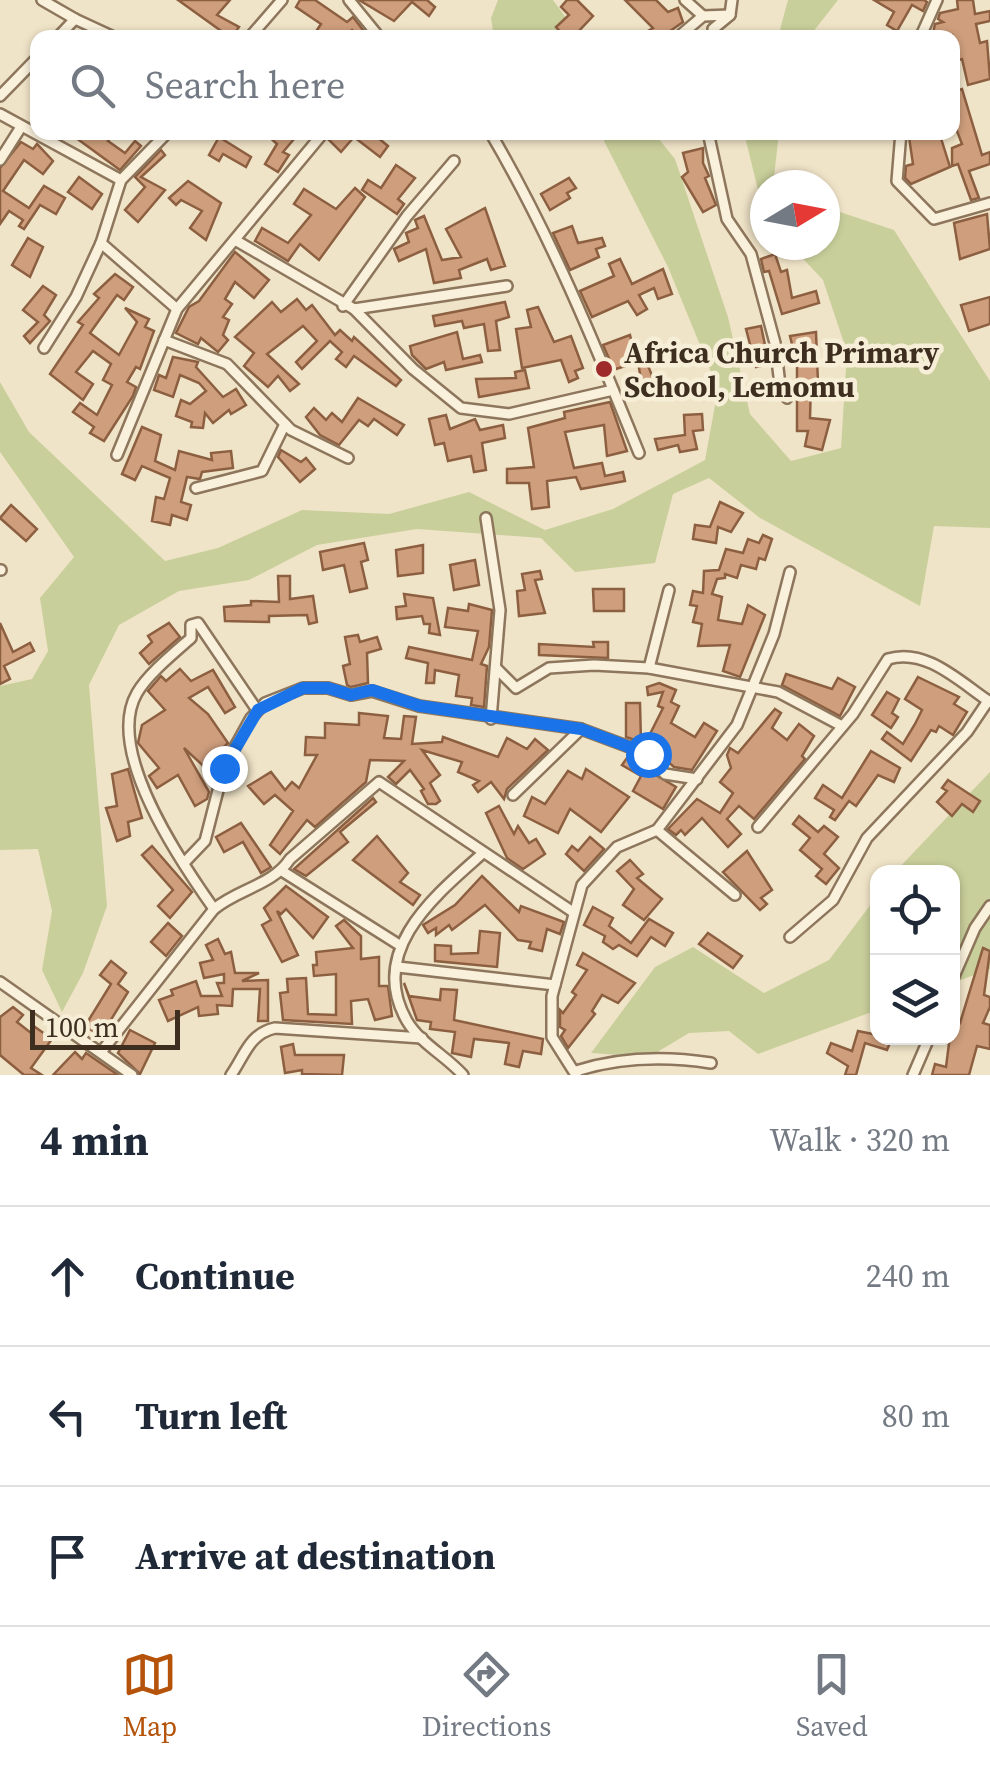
<!DOCTYPE html>
<meta charset="utf-8">
<style>
body{margin:0;font-family:"Source Serif 4",serif;background:#f2f2f3;color:#1f2937}
.controls{position:absolute;right:30px;bottom:30px;display:grid;overflow:hidden;border-radius:20px;box-shadow:0 2px 8px #0004}
.controls button{width:90px;height:90px;display:grid;place-items:center;padding:0;border:0;border-bottom:2px solid #e0e1e3;background:#fff;color:#1f2937;font:50px sans-serif}
.compass{position:absolute;left:750px;top:170px;width:90px;height:90px;border-radius:50%;background:#fff;box-shadow:0 2px 8px #0004;rotate:80deg}
.scale{position:absolute;left:30px;bottom:25px;width:150px;box-sizing:border-box;padding-left:10px;border:5px solid #3d2e20;border-top:0;font-size:28px;line-height:35px;white-space:nowrap;color:#3d2e20;-webkit-text-stroke:8px #f7eed8;paint-order:stroke}
.stop{position:absolute;width:30px;height:30px;margin:-22px;border:8px solid #1a73e8;border-radius:50%;background:#fff}
.stop.end{background:#1a73e8;border-color:#fff;box-shadow:0 2px 10px #0008}
.list{margin:0;padding:0;list-style:none}
h2{display:flex;justify-content:space-between;align-items:center;height:130px;margin:0;padding:0 40px;font-size:42px}
h2 small{font-size:32px;font-weight:400;color:#747a83}
.list li{display:grid;grid-template-columns:65px 1fr auto;gap:30px;align-items:center;box-sizing:border-box;height:140px;padding:0 40px;border-top:2px solid #e0e1e3}
.list b{display:block;font-size:38px;white-space:nowrap}
.list em{font-size:32px;font-style:normal;color:#747a83}
.icon{flex:none;width:55px;height:55px;fill:none;stroke:currentColor;stroke-width:2;stroke-linecap:round;stroke-linejoin:round}
.map{position:relative;flex:none;width:990px;height:1075px;overflow:hidden}
.search{position:absolute;background:#fff;box-shadow:0 2px 8px #0004;left:30px;right:30px;top:30px;height:110px;display:flex;align-items:center;gap:25px;box-sizing:border-box;padding:0 35px;border-radius:20px;color:#747a83;font-size:38px}
.sheet{height:550px;background:#fff}
nav{display:flex;justify-content:space-around;align-items:center;box-sizing:border-box;height:140px;border-top:2px solid #e0e1e3;background:#fff;font-size:28px;color:#747a83}
nav a{display:grid;justify-items:center;gap:5px}
nav .on{color:#b45309}
.map>svg:first-child{display:block}
.green{fill:#c9cf9b}
.building{fill:#cf9f7d;stroke:#8d5f41;stroke-width:2.5}
.lines{fill:none;stroke-linecap:round;stroke-linejoin:round}
.minor-casing{stroke:#8d765c;stroke-width:14}
.minor{stroke:#faf1dc;stroke-width:9}
.route{stroke:#1a73e8;stroke-width:12}
.poi-dot{fill:#9e2a2b;stroke:#f7eed8;stroke-width:4}
.labels{text-anchor:middle;dominant-baseline:central;stroke-width:9;stroke-linejoin:round;paint-order:stroke}
.poi-label{font-size:30px;font-weight:bold;fill:#3d2e20;stroke:#f7eed8;text-anchor:start}
</style>
<div class="map">
<svg width="990" height="1075" viewBox="0 0 990 1075">
<rect width="100%" height="100%" fill="#f0e4c8"/>
<g class="green">
<polygon points="498,0 553,0 580,37 494,37 491,18"/>
<polygon points="788,0 838,0 809,37 778,37"/>
<polygon points="594,133 654,133 675,159 728,317 750,414 791,461 841,448 847,352 823,280 790,245 825,245 825,207 894,230 990,381 990,528 934,526 920,606 760,518 709,478 673,494 655,563 575,572 541,538 417,529 317,545 249,580 179,591 119,625 89,685 107,906 83,973 62,1012 42,970 52,911 38,849 0,850 0,686 32,679 48,651 40,598 74,557 0,452 0,382 29,432 165,561 218,548 302,510 389,514 469,492 545,530 613,509 705,460 718,389 668,267 603,139"/>
<polygon points="749,133 779,133 774,177 788,185 765,185 765,218 746,141"/>
<polygon points="990,772 990,969 953,983 952,872 895,872"/>
<polygon points="877,896 877,1010 758,1054 729,1031 689,1033 649,1057 591,1053 655,967 693,947 764,993 829,960"/>
</g>
<g class="building">
<polygon points="178,0 230,0 217,15 239,27 231,38"/>
<polygon points="300,0 315,0 347,22 353,17 369,38 359,38 352,30 344,38 328,38 317,30 321,24 296,7"/>
<polygon points="359,0 427,0 435,7 429,16 412,2 394,21"/>
<polygon points="567,0 577,0 593,16 577,33 582,38 566,38 556,27 569,15 561,7"/>
<polygon points="625,0 656,0 668,12 678,8 683,22 660,38 636,38 653,28"/>
<polygon points="874,0 924,0 927,2 923,11 912,5 897,31 887,25 894,12"/>
<polygon points="957,0 973,0 975,14 990,11 990,21 976,24 980,43 987,41 990,79 968,85 962,59 952,62 952,35 932,38 935,24 943,22 938,19 940,13 958,9"/>
<polygon points="962,89 982,155 990,152 990,164 969,171 979,198 971,200 958,164 952,166 952,148 962,144 952,118 952,92"/>
<polygon points="68,132 115,132 108,141 125,153 135,141 141,146 120,170"/>
<polygon points="264,132 300,132 283,152 289,155 278,172 265,164 277,144"/>
<polygon points="332,132 371,132 388,146 380,157 354,137 341,152 328,139"/>
<polygon points="922,132 939,132 950,167 911,184 905,178 906,166 913,164 909,137"/>
<polygon points="219,137 251,157 246,167 223,154 219,161 209,155"/>
<polygon points="21,142 33,149 37,144 53,161 43,174 24,160 3,191 29,208 44,186 65,198 56,214 40,205 24,229 19,226 23,220 9,211 0,224 0,168"/>
<polygon points="703,148 703,163 709,176 705,178 716,205 703,212 682,177 688,172 683,153"/>
<polygon points="161,150 165,155 141,177 165,190 138,222 125,210 145,187 135,177"/>
<polygon points="396,165 415,178 398,199 404,204 397,214 362,190 368,180 381,188"/>
<polygon points="79,177 102,194 92,209 68,192"/>
<polygon points="569,178 576,188 567,193 570,198 550,210 541,194"/>
<polygon points="188,181 221,203 206,240 190,228 202,211 181,200 176,205 169,198"/>
<polygon points="355,188 365,197 319,260 300,244 288,261 255,241 262,228 288,243 311,215 294,204 304,189 336,209"/>
<polygon points="485,208 505,266 491,270 487,259 459,270 461,278 434,283 426,249 399,261 394,249 409,242 406,233 418,228 415,220 424,216 442,260 461,257 446,229"/>
<polygon points="987,214 990,249 960,259 954,223"/>
<polygon points="572,226 578,243 602,238 605,246 596,249 599,257 570,270 553,233"/>
<polygon points="28,238 43,247 30,277 12,265"/>
<polygon points="235,252 269,280 254,298 235,282 225,299 232,304 223,317 229,320 223,335 228,340 218,352 201,338 198,344 176,333 189,307 199,301"/>
<polygon points="775,254 781,272 787,270 792,298 816,291 819,303 782,314 769,271 764,272 761,259"/>
<polygon points="620,259 632,284 663,269 672,294 658,299 654,288 639,295 647,309 637,315 628,301 592,317 580,291 614,276 609,264"/>
<polygon points="115,274 133,287 124,300 117,295 90,333 119,355 137,322 125,308 149,319 145,327 154,331 140,369 136,367 127,382 136,387 133,396 104,441 90,433 94,427 73,412 80,403 97,415 112,385 103,380 111,364 93,351 76,372 93,384 83,400 50,374 83,325 78,322 99,298 94,294"/>
<polygon points="43,286 56,295 44,315 50,321 30,343 24,336 38,322 23,310"/>
<polygon points="990,297 990,324 969,331 961,305"/>
<polygon points="297,299 306,310 312,305 335,335 340,330 352,341 354,337 401,380 396,386 354,356 346,367 336,359 342,352 330,341 302,369 296,362 317,341 303,326 267,354 299,384 290,391 278,376 268,387 244,366 254,353 235,337 272,302 281,312"/>
<polygon points="505,302 509,317 496,321 500,350 488,351 484,324 464,328 462,321 435,326 433,316"/>
<polygon points="538,307 554,342 571,336 583,368 575,371 578,378 569,382 561,360 522,368 516,329 531,327 527,310"/>
<polygon points="761,326 769,364 756,367 746,329"/>
<polygon points="457,332 463,359 480,355 482,362 446,370 444,362 426,369 412,355 410,346"/>
<polygon points="816,332 818,383 811,383 810,418 830,420 822,450 805,446 808,431 797,431 797,365 790,336"/>
<polygon points="630,335 633,348 640,346 653,378 641,380 638,362 616,369 611,363 603,345"/>
<polygon points="173,357 198,362 196,367 223,397 236,389 246,405 231,414 229,410 213,423 205,413 203,428 191,427 192,422 176,416 181,400 190,404 206,391 199,383 180,375 173,397 154,390 159,375 166,378"/>
<polygon points="525,370 529,388 479,397 476,379 516,378 515,372"/>
<polygon points="358,398 404,425 397,435 374,419 368,426 359,420 339,445 320,435 306,417 314,408 326,420 332,413 342,422"/>
<polygon points="610,402 627,451 607,456 604,425 565,432 574,468 602,463 605,476 623,472 625,481 581,489 576,477 547,481 549,507 532,509 529,483 507,483 507,469 534,467 528,428 565,418 564,412"/>
<polygon points="702,414 703,430 693,431 697,449 680,452 678,445 658,450 655,439 685,435 684,415"/>
<polygon points="446,415 450,429 475,419 480,430 503,425 505,438 482,443 486,470 474,472 471,456 448,461 444,443 435,445 429,419"/>
<polygon points="142,427 161,435 155,461 175,470 179,451 212,460 211,453 231,451 233,468 202,472 200,479 187,477 181,502 191,505 187,520 172,515 170,525 152,521 156,497 164,499 170,478 142,466 135,480 122,474"/>
<polygon points="281,450 301,462 306,458 315,469 300,482 278,457"/>
<polygon points="720,502 743,513 731,532 718,527 716,543 693,539 695,525 710,527"/>
<polygon points="11,505 37,529 26,541 0,518"/>
<polygon points="763,535 772,539 765,560 759,558 756,569 741,565 737,578 725,574 725,578 717,579 712,594 722,597 718,620 742,624 748,605 765,615 740,677 723,671 730,645 698,646 702,624 693,622 697,606 690,605 693,591 703,593 704,571 719,570 726,549 743,553 748,539 759,543"/>
<polygon points="364,543 368,560 361,562 367,588 350,592 344,565 323,570 320,552"/>
<polygon points="423,545 423,573 398,576 396,550"/>
<polygon points="475,560 479,585 454,590 450,565"/>
<polygon points="540,571 542,579 535,580 545,613 519,616 517,591 525,590 522,574"/>
<polygon points="278,576 290,576 290,599 313,596 317,622 309,624 307,615 269,616 269,622 225,621 224,607 251,605 251,601 279,602"/>
<polygon points="593,589 624,589 624,611 594,611"/>
<polygon points="404,594 433,598 440,635 429,633 430,624 424,624 422,616 397,619 396,607 406,606"/>
<polygon points="469,604 492,610 489,647 481,664 487,666 484,707 471,705 472,698 456,696 459,675 435,670 434,683 426,683 428,663 406,658 409,647 472,660 478,631 445,627 448,608 468,611"/>
<polygon points="0,623 13,652 30,643 34,651 4,666 10,679 0,684"/>
<polygon points="169,623 180,637 149,664 140,653 152,642 148,636"/>
<polygon points="358,635 360,642 377,637 381,649 367,653 368,683 351,687 347,685 343,666 350,664 345,637"/>
<polygon points="593,642 608,642 608,658 539,655 539,644 594,647"/>
<polygon points="180,669 191,681 213,670 235,707 225,713 208,687 189,698 208,714 228,743 215,756 218,760 212,774 184,748 209,792 207,799 195,806 178,775 157,788 149,776 159,768 138,743 142,725 165,710 148,691 161,676 166,681"/>
<polygon points="786,674 832,689 838,678 855,687 840,716 782,685"/>
<polygon points="918,677 959,697 954,704 967,712 953,735 939,726 936,732 931,730 911,761 882,739 887,732 903,744 915,724 922,710 905,699"/>
<polygon points="659,683 676,690 671,702 679,706 671,723 695,737 704,723 717,731 692,770 674,767 646,742 663,708 658,706 663,692 648,695 647,687"/>
<polygon points="887,692 899,699 892,713 898,717 891,728 872,715"/>
<polygon points="626,703 640,703 641,742 626,737"/>
<polygon points="775,709 781,713 772,728 787,740 799,724 814,736 802,756 805,759 754,819 739,806 727,819 741,834 728,847 702,818 685,835 681,830 676,835 668,829 697,799 720,813 733,793 720,782 731,768 727,755 730,748 738,753"/>
<polygon points="359,713 388,716 384,738 401,739 404,716 416,717 412,744 442,742 443,737 498,757 507,738 527,749 535,739 548,750 507,789 504,799 491,782 478,792 473,785 479,781 458,772 462,762 422,750 440,775 430,783 440,801 436,804 428,804 421,791 424,789 410,770 396,784 388,777 404,761 370,760 366,782 315,827 307,820 280,854 270,845 293,811 275,795 264,804 248,786 271,772 285,790 292,782 299,788 317,755 305,755 306,737 325,738 325,723 359,725"/>
<polygon points="871,751 900,768 894,782 878,775 856,806 849,801 835,820 830,817 834,810 815,798 823,785 842,798"/>
<polygon points="627,758 676,787 663,809 633,791 641,776 622,765"/>
<polygon points="128,769 142,818 128,822 130,836 117,841 106,808 117,806 112,774"/>
<polygon points="586,769 629,797 601,832 570,809 558,833 524,816 532,797 545,804 568,771 582,779"/>
<polygon points="948,780 980,801 973,812 962,804 952,816 937,802 947,791 942,788"/>
<polygon points="373,798 376,802 340,832 348,842 306,876 294,869"/>
<polygon points="499,806 514,834 518,826 529,843 536,839 545,854 523,869 507,858 486,813"/>
<polygon points="799,816 818,832 824,826 838,837 824,854 839,868 826,884 816,876 822,869 800,850 810,838 793,824"/>
<polygon points="241,823 271,867 261,873 243,842 224,852 216,837"/>
<polygon points="377,836 408,873 400,882 420,895 413,905 353,860"/>
<polygon points="590,837 604,849 584,871 566,854 572,846 578,851"/>
<polygon points="152,846 192,892 170,918 158,906 173,890 142,855"/>
<polygon points="747,851 772,890 761,898 767,904 760,910 723,872"/>
<polygon points="630,860 643,874 637,878 662,899 644,920 623,905 634,889 617,871"/>
<polygon points="482,876 519,912 521,906 564,922 560,934 547,929 542,951 529,948 531,942 518,940 485,905 452,930 449,925 436,935 436,928 428,933 423,925 455,905"/>
<polygon points="286,886 328,917 313,938 286,909 281,914 277,911 298,955 282,962 262,925 271,920 264,908"/>
<polygon points="593,907 613,918 609,926 631,943 649,919 673,933 665,946 651,937 637,956 619,945 613,949 603,942 605,936 584,925"/>
<polygon points="344,920 361,936 361,959 379,957 379,986 388,986 392,1016 375,1020 368,999 351,1001 352,1024 283,1020 280,993 288,992 287,979 306,978 308,1014 336,1015 336,974 314,976 313,965 317,965 316,952 353,948 336,926"/>
<polygon points="168,923 182,936 166,956 151,942"/>
<polygon points="480,931 500,933 497,967 435,961 435,945 451,946 451,954 478,953"/>
<polygon points="708,933 742,956 733,968 699,944"/>
<polygon points="218,939 225,954 231,952 235,973 259,973 242,981 268,980 268,1021 258,1021 260,989 233,989 232,1006 217,1005 218,1014 199,1016 198,1007 168,1021 159,1000 173,995 171,990 196,981 201,996 222,996 217,983 224,983 224,974 204,978 200,963 213,960 206,945"/>
<polygon points="983,948 990,951 984,995 990,997 990,1007 983,1023 990,1025 990,1049 977,1046 969,1075 932,1075 935,1064 946,1067 952,1020 960,1023"/>
<polygon points="583,953 635,983 618,1003 602,995 592,1011 595,1014 568,1048 561,1036 565,1030 560,1027 560,1010 563,1013 576,995 572,992 587,970 577,965"/>
<polygon points="111,961 126,973 118,984 128,992 101,1036 85,1026 111,984 100,975"/>
<polygon points="404,983 409,996 440,1000 441,989 457,990 454,1020 543,1039 541,1054 523,1051 519,1067 505,1064 509,1043 474,1039 471,1057 452,1053 455,1032 430,1029 431,1022 417,1020"/>
<polygon points="13,1007 23,1015 17,1022 31,1033 35,1027 52,1039 31,1068 42,1075 24,1075 0,1055 0,1017"/>
<polygon points="130,1030 155,1043 140,1074 118,1053"/>
<polygon points="858,1031 892,1038 887,1050 865,1043 856,1075 845,1075 848,1066 827,1053 831,1043 852,1051"/>
<polygon points="293,1044 295,1055 344,1055 342,1075 302,1074 302,1070 285,1073 281,1047"/>
<polygon points="75,1052 82,1059 86,1053 118,1075 53,1075"/>
</g>
<g class="lines">
<defs>
<g id="minor">
<polyline points="42,0 75,19"/>
<polyline points="349,0 380,38"/>
<polyline points="685,0 703,16"/>
<polyline points="57,38 75,19 116,38"/>
<polyline points="249,38 282,0"/>
<polyline points="677,38 703,16 730,15"/>
<polyline points="714,38 713,29 730,15 732,0"/>
<polyline points="920,38 937,0"/>
<polyline points="0,96 38,57"/>
<polyline points="0,114 121,180"/>
<path d="M490 132C550 234 595 344 639 453"/>
<polyline points="708,132 727,219 751,254 775,343 780,385 787,398"/>
<polyline points="901,132 897,181 934,219 990,203"/>
<polyline points="0,160 21,127"/>
<polyline points="235,240 354,309 413,369 461,408 509,414 613,390"/>
<polyline points="101,243 177,309"/>
<polyline points="343,306 407,216 454,161"/>
<polyline points="354,309 507,286"/>
<polyline points="164,340 227,364 291,430 348,458"/>
<polyline points="44,348 76,297 101,243 121,180 168,132"/>
<polyline points="117,455 177,309 324,132"/>
<polyline points="196,488 262,471 285,424"/>
<polyline points="486,518 500,610 491,719"/>
<polyline points="0,570 1,570"/>
<polyline points="649,668 669,590"/>
<polyline points="497,669 516,688 549,668 594,665 649,668 778,692 842,726"/>
<polyline points="513,795 581,729"/>
<path d="M758 827 853 714 888 659C926 647 961 683 990 702"/>
<polyline points="657,830 735,895"/>
<polyline points="184,863 205,841 224,767 251,718 265,703 303,688 328,688 351,695 372,691 419,706 581,729 648,754 665,774 697,779"/>
<polyline points="282,871 401,946"/>
<path d="M214 909C180 861 104 750 137 693 148 674 174 653 191 638V625L198 623 257 710"/>
<polyline points="790,937 833,900 867,838 967,732 988,701"/>
<polyline points="398,967 555,985"/>
<polyline points="952,981 975,928 990,906"/>
<polyline points="0,982 132,1075"/>
<path d="M102 1051 214 909C238 889 273 885 290 859L379 782 573 912"/>
<path d="M576 1071C620 1057 665 1056 711 1063"/>
<path d="M231 1075C245 1055 249 1034 275 1028L422 1038"/>
<path d="M463 1075C446 1056 420 1043 407 1021 366 950 437 894 483 853"/>
<polyline points="576,1075 552,1037 552,996 582,885 617,847 657,830 737,725 774,634 790,572"/>
<polyline points="913,1075 929,1038"/>
</g>
</defs>
<use href="#minor" class="minor-casing"/>
<use href="#minor" class="minor"/>
</g>
<g class="lines">
<polyline class="route" points="224,768 258,710 303,688 328,688 351,695 372,690 420,706 581,729 648,754"/>
</g>
<circle class="poi-dot" cx="604" cy="369" r="10"/>
<g class="labels">
<g class="poi-label">
<text x="624" y="352">Africa Church Primary<tspan x="624" dy="34">School, Lemomu</tspan></text>
</g>
</g>
</svg>
<div class="controls">
<button><svg class="icon" aria-label="locate" viewBox="0 0 24 24"><circle cx="12" cy="12" r="6"/><path d="M12 2v4M12 18v4M2 12h4M18 12h4"/></svg></button>
<button><svg class="icon" aria-label="layers" viewBox="0 0 24 24"><path d="M12 4l9 5-9 5-9-5zM3 14l9 5 9-5"/></svg></button>
</div>
<svg class="compass" viewBox="-18 -18 36 36"><path d="M0-13l5 13h-10z" fill="#e53935"/><path d="M0 13l5-13h-10z" fill="#747a83"/></svg>
<div class="scale">100 m</div>
<div class="stop" style="left:648px;top:754px"></div>
<div class="stop end" style="left:224px;top:768px"></div>
<div class="search"><svg class="icon" aria-label="search" viewBox="0 0 24 24"><circle cx="10" cy="10" r="6"/><path d="M15 15l6 6"/></svg>Search here</div>
</div>
<section class="sheet">
<h2>4 min<small>Walk · 320 m</small></h2>
<ul class="list">
<li><svg class="icon" aria-label="ahead" viewBox="0 0 24 24"><path d="M12 20V5M6 11l6-6 6 6"/></svg><div><b>Continue</b></div><em>240 m</em></li>
<li><svg class="icon" aria-label="left" viewBox="0 0 24 24"><path d="M17 20v-9H6M10 6l-5 5 5 5"/></svg><div><b>Turn left</b></div><em>80 m</em></li>
<li><svg class="icon" aria-label="arrive" viewBox="0 0 24 24"><path d="M6 21V4h12l-3 4 3 4H6"/></svg><div><b>Arrive at destination</b></div></li>
</ul>
</section>
<nav>
<a class="on"><svg class="icon" aria-label="map" viewBox="0 0 24 24"><path d="M3 6l6-2 6 2 6-2v14l-6 2-6-2-6 2zM9 4v14M15 6v14"/></svg>Map</a>
<a><svg class="icon" aria-label="directions" viewBox="0 0 24 24"><path d="M12 3l9 9-9 9-9-9zM9 14v-3h6M13 9l2 2-2 2"/></svg>Directions</a>
<a><svg class="icon" aria-label="saved" viewBox="0 0 24 24"><path d="M7 4h10v16l-5-4-5 4z"/></svg>Saved</a>
</nav>
